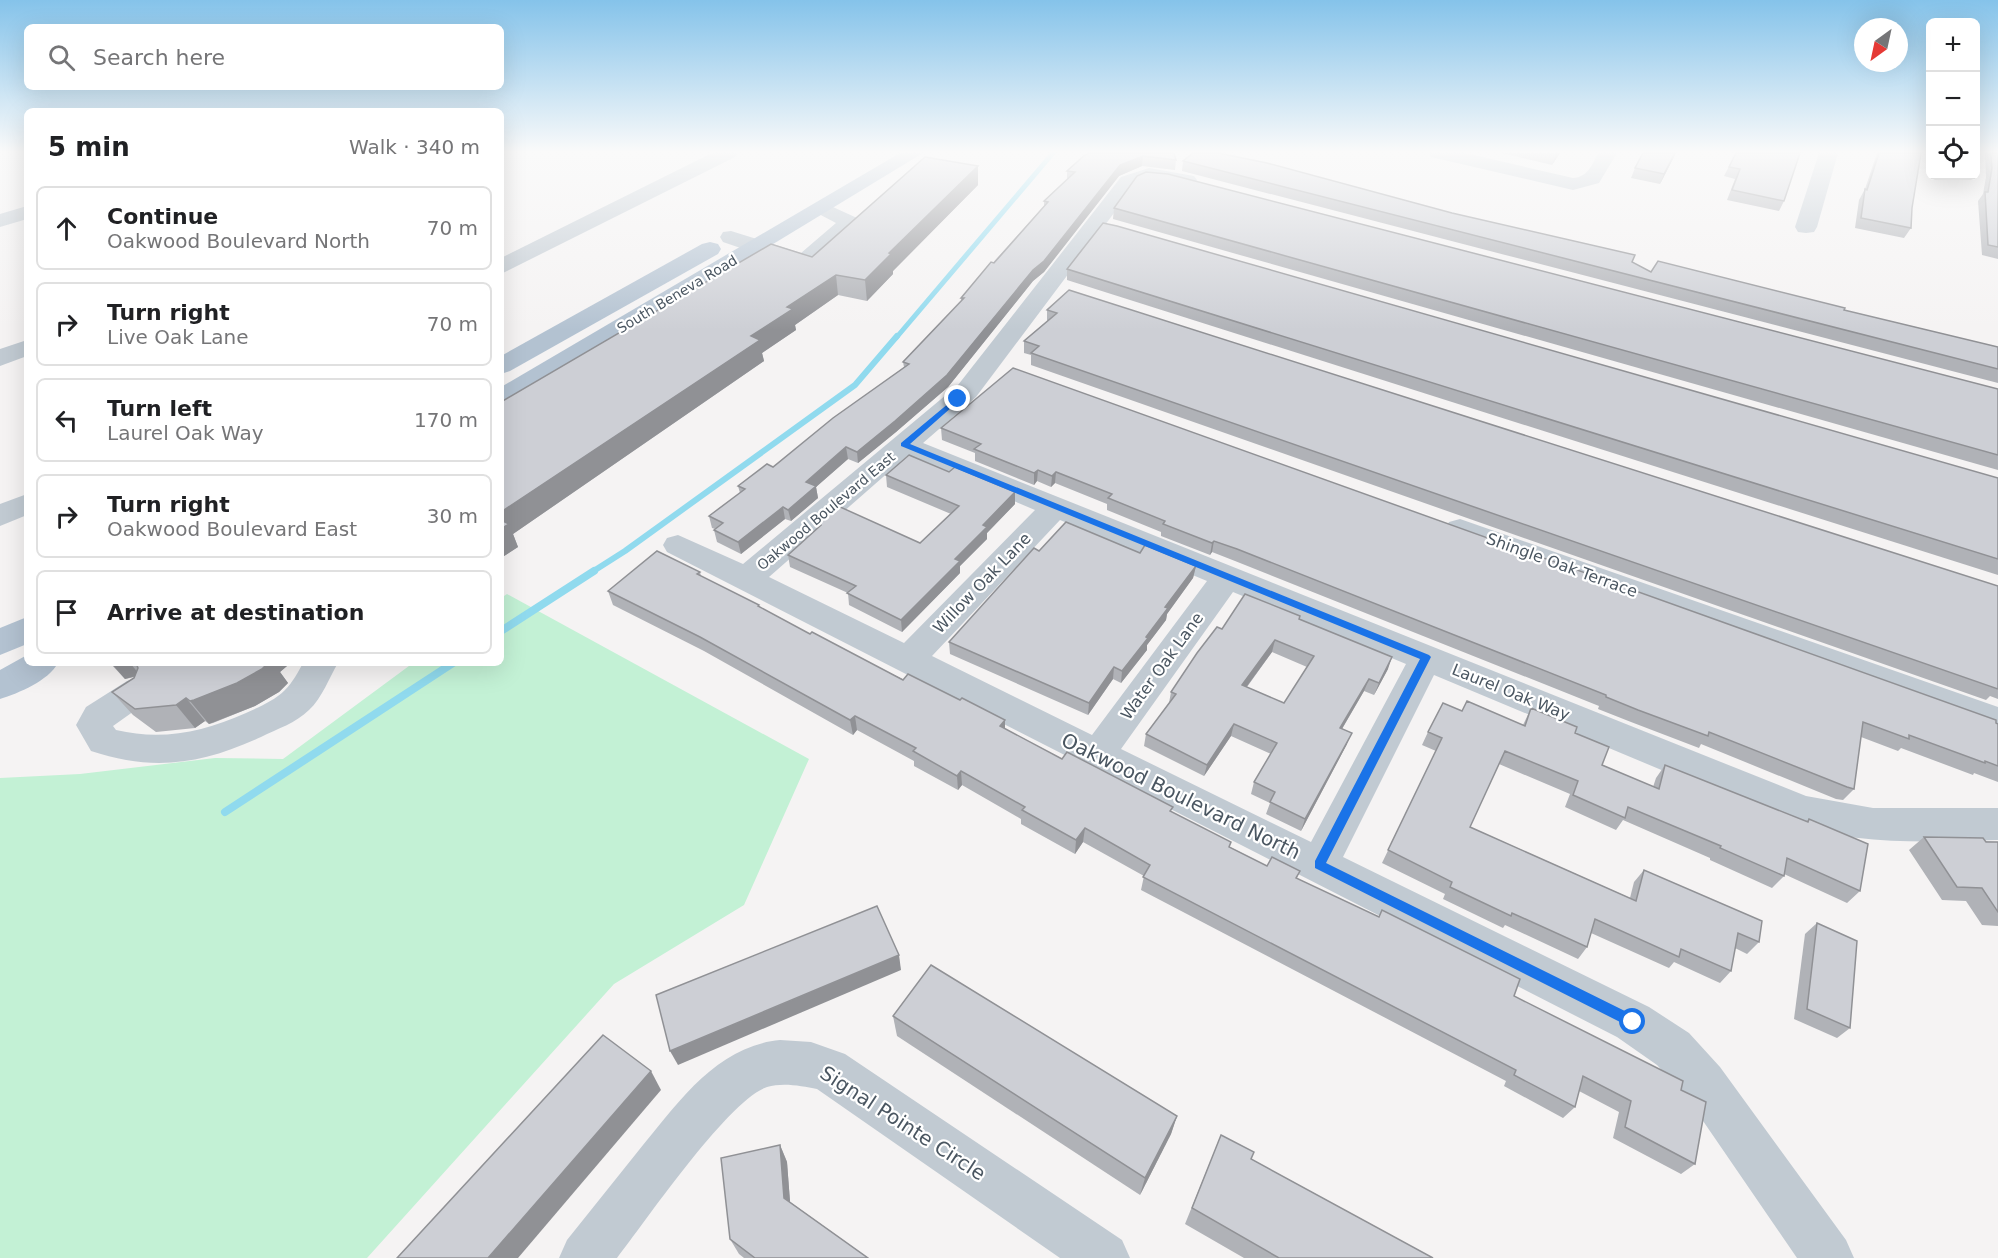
<!DOCTYPE html>
<meta charset="utf-8">
<style>
body{margin:0;font-family:"DejaVu Sans",sans-serif;background:#f2f2f2;color:#202124}
.controls{position:absolute;right:18px;top:18px;display:grid;overflow:hidden;border-radius:9px;box-shadow:0 6px 24px #0002}
.controls button{width:54px;height:54px;display:grid;place-items:center;padding:0;border:0;border-bottom:2px solid #e0e0e0;background:#fff;color:#202124;font:30px sans-serif}
.compass{position:absolute;left:1854px;top:18px;width:54px;height:54px;border-radius:50%;background:#fff;box-shadow:0 6px 24px #0002;rotate:213deg}
.stop{position:absolute;width:18px;height:18px;margin:-14px;border:4px solid #1a73e8;border-radius:50%;background:#fff}
.stop.end{background:#1a73e8;border-color:#fff;box-shadow:0 2px 6px #0008}
.list{margin:0;padding:0;list-style:none}
h2{display:flex;justify-content:space-between;align-items:center;height:78px;margin:0;padding:0 24px;font-size:26px}
h2 small{font-size:20px;font-weight:400;color:#757577}
.list li{display:grid;grid-template-columns:39px 1fr auto;gap:18px;align-items:center;box-sizing:border-box;height:84px;margin:0 12px 12px;padding:0 12px;border:2px solid #e0e0e0;border-radius:9px}
.list b{display:block;font-size:22px;white-space:nowrap}
.list p{margin:0;font-size:20px;white-space:nowrap;color:#757577}
.list em{font-size:20px;font-style:normal;color:#757577}
.icon{flex:none;width:33px;height:33px;fill:none;stroke:currentColor;stroke-width:2;stroke-linecap:round;stroke-linejoin:round}
.map{position:relative;flex:none;width:1998px;height:1258px;overflow:hidden}
.search{position:absolute;background:#fff;box-shadow:0 6px 24px #0002;left:24px;top:24px;width:480px;height:66px;display:flex;align-items:center;gap:15px;box-sizing:border-box;padding:0 21px;border-radius:9px;color:#757577;font-size:22px}
.panel{position:absolute;background:#fff;box-shadow:0 6px 24px #0002;left:24px;top:108px;width:480px;height:558px;border-radius:9px}
.map>svg:first-child{display:block}
.green{fill:#c3f1d5}
.lines{fill:none;stroke-linecap:round;stroke-linejoin:round}
.stream-far2{stroke:#90daee;stroke-width:5}
.stream-far1{stroke:#90daee;stroke-width:6}
.stream{stroke:#90daee;stroke-width:8}
.minor{fill:#c1cad2;fill-rule:evenodd}
.major{fill:#b3c2d1;fill-rule:evenodd}
.wall{fill:#b0b2b7;fill-rule:evenodd}
.shaded-wall{fill:#909195}
.building{fill:#cdcfd5;stroke:#909195;stroke-width:1.5;fill-rule:evenodd}
.route{fill:#1a73e8}
.labels{text-anchor:middle;dominant-baseline:central;stroke-width:4.5;stroke-linejoin:round;paint-order:stroke}
.far-street-label{font-size:14px;fill:#4a5661;stroke:#fff}
.street-label{font-size:16px;fill:#4a5661;stroke:#fff}
.near-street-label{font-size:20px;fill:#4a5661;stroke:#fff}
</style>
<div class="map">
<svg width="1998" height="1258" viewBox="0 0 1998 1258">
<rect width="100%" height="100%" fill="#f5f3f3"/>
<polygon class="green" points="507,594 809,759 744,905 614,984 367,1258 0,1258 0,778 80,774 215,758 283,759 413,663 501,663 501,598"/>
<g class="lines">
<polyline class="stream-far2" points="896,338 1053,153"/>
<polyline class="stream-far1" points="592,572 625,551 855,385 897,336"/>
<g class="stream">
<polyline points="501,631 594,571"/>
<polyline points="225,812 453,663"/>
</g>
<g class="minor">
<polygon points="712,153 737,153 735,157 501,274 501,258"/>
<path d="M1429 153H1465L1573 178C1588 177 1592 165 1598 153H1617L1599 183 1573 190 1431 157Z"/>
<polygon points="1819,153 1838,153 1817,227 1814,232 1806,233 1798,232 1795,227"/>
<path d="M1149 168 1194 176 1197 180 1194 184C1173 189 1156 173 1135 185L976 397 923 443 1806 796 1873 808H1998V840C1926 842 1856 846 1786 822L1434 675 1343 857 1649 1007 1689 1033 1720 1067 1846 1240 1854 1258H1797L1688 1099 1657 1065 1617 1037 667 552 663 545 667 538 678 535 743 564 958 385 1121 177ZM907 456 1035 510 904 643 769 577ZM1060 520 1207 581 1092 735 932 656ZM1233 592 1406 664 1311 842 1121 749Z"/>
<polygon points="822,202 857,218 861,222 812,267 804,269 796,267 723,242 720,237 723,232 731,231 801,253 836,223 815,212 812,208 815,204"/>
<polygon points="27,206 27,219 0,227 0,214"/>
<polygon points="27,340 27,356 0,366 0,349"/>
<polygon points="27,494 27,515 0,526 0,504"/>
<polygon points="1460,519 1998,707 1998,735 1449,536 1445,529 1449,522"/>
<path d="M303 663H338C329 678 322 698 309 710 296 723 277 729 261 737 202 764 154 772 91 751L76 725 86 707 127 681 139 677 151 681 156 690 151 699 113 726 116 730C162 741 203 732 246 713 259 707 274 701 285 690 293 682 298 672 303 663Z"/>
<path d="M780 1040 811 1042 845 1054 1122 1240 1130 1258H1060L817 1089C802 1086 783 1082 767 1087 729 1099 645 1222 617 1258H559L567 1240C591 1210 615 1180 639 1150 677 1104 716 1046 780 1040Z"/>
</g>
<g class="major">
<polygon points="900,153 923,153 510,404 501,406 501,387"/>
<polygon points="710,242 718,244 721,249 718,254 510,371 501,374 501,356 702,244"/>
<polygon points="27,617 27,644 0,655 0,628"/>
<path d="M27 655V663H58C48 681 19 693 0 699V670Z"/>
</g>
</g>
<g class="wall">
<polygon points="1174,153 1176,160 1175,170 1142,166 1119,176 1044,272 1033,281 948,387 896,432 858,463 848,459 816,487 818,498 791,521 785,519 741,554 717,542 714,530 715,529 712,528 709,516 740,493 738,486 773,467 904,367 903,362 961,302 961,298 1044,206 1044,201 1067,179 1067,171 1085,155"/>
<polygon points="1502,153 1560,153 1552,165"/>
<polygon points="1676,153 1660,184 1631,178 1635,168"/>
<polygon points="1736,153 1784,201 1779,211 1727,200 1735,179 1724,176"/>
<polygon points="1877,153 1921,153 1912,208 1911,228 1904,238 1855,228 1859,200 1865,189"/>
<polygon points="1985,153 1998,153 1998,259 1982,255 1978,201 1983,194 1986,177"/>
<polygon points="1183,161 1632,262 1651,272 1844,310 1998,347 1998,383 1182,171"/>
<polygon points="978,166 978,185 893,271 893,274 867,301 838,295 795,325 796,330 762,353 764,361 513,534 518,547 501,558 501,402 812,257"/>
<polygon points="1114,208 1998,389 1998,470 1113,219"/>
<polygon points="1067,269 1998,478 1998,575 1067,280"/>
<polygon points="1047,310 1998,586 1998,699 1990,696 1986,700 1031,365 1031,355 1024,353 1024,341 1047,321"/>
<polygon points="941,428 1996,723 1998,724 1998,782 1974,773 1973,775 1901,748 1898,751 1861,737 1854,789 1843,800 1836,799 1701,744 1699,748 1631,722 1598,709 1599,706 1235,561 1212,552 1210,555 1161,536 1161,532 1107,510 1107,504 1055,483 1051,487 1037,481 1034,485 975,461 975,453 942,440"/>
<polygon points="949,472 1015,492 1015,504 987,533 987,539 960,566 960,573 902,632 849,605 848,593 790,567 788,555 819,527 818,523 920,543 951,514 887,487 886,475"/>
<polygon points="1039,551 1140,553 1196,566 1193,578 1167,614 1166,620 1147,645 1147,650 1121,683 1113,679 1088,715 950,654 949,642"/>
<polygon points="700,572 701,576 810,634 1005,729 1062,759 1172,812 1230,847 1267,866 1300,871 1297,878 1514,996 1681,1090 1695,1164 1681,1174 1613,1138 1619,1112 1579,1091 1575,1107 1563,1118 1504,1086 1506,1081 1141,890 1144,876 1083,842 1075,854 1021,824 1021,819 962,785 958,790 914,766 914,761 857,730 853,735 704,651 613,605 608,591"/>
<path d="M1299 620 1388 669 1374 695 1364 691 1342 729 1347 744 1301 831 1266 814 1270 803 1251 794 1254 782 1271 754 1231 736 1204 776 1144 746 1146 734 1169 703 1171 692 1222 629ZM1272 652 1307 667 1284 703 1247 687Z"/>
<polygon points="110,663 285,663 287,666 280,672 288,683 279,692 255,706 213,723 209,724 205,721 195,728 156,732 133,715 112,692 134,678 134,677 125,679"/>
<polygon points="1531,708 1575,733 1602,765 1653,787 1656,778 1665,765 1806,821 1809,819 1860,891 1847,903 1784,874 1784,876 1772,888 1710,860 1710,858 1623,820 1616,830 1565,807 1570,794 1499,764 1470,827 1630,898 1634,882 1644,870 1759,942 1747,954 1735,948 1731,971 1720,983 1674,962 1669,968 1591,933 1587,947 1578,959 1505,925 1503,928 1443,899 1445,894 1382,863 1436,751 1422,745 1428,732 1462,711 1523,725"/>
<polygon points="1924,837 1998,842 1998,926 1982,925 1966,901 1942,900 1909,850"/>
<polygon points="1817,923 1850,1028 1837,1038 1794,1019 1805,934"/>
<polygon points="893,1016 1177,1116 1171,1134 1140,1195 897,1036"/>
<polygon points="1221,1135 1251,1159 1433,1258 1244,1258 1185,1224"/>
<polygon points="780,1145 787,1162 790,1202 868,1258 744,1258 739,1254 730,1239"/>
</g>
<g class="shaded-wall">
<polygon points="1557,153 1560,153 1552,165 1556,155"/>
<polygon points="1675,153 1676,153 1660,184 1664,174"/>
<polygon points="1143,156 1142,166 1119,176 1044,272 1033,281 948,387 896,432 858,463 857,452 1120,165"/>
<polygon points="978,166 978,185 893,271 893,274 867,301 865,280 889,253"/>
<polygon points="836,275 838,295 795,325 796,330 762,353 764,361 513,534 518,547 501,558 501,512 751,336 787,307"/>
<polygon points="846,447 848,459 816,487 818,498 791,521 788,510 806,482"/>
<polygon points="1038,470 1037,481 1034,485 1034,473"/>
<polygon points="1056,472 1055,483 1051,487 1052,476"/>
<polygon points="1015,492 1015,504 987,533 987,539 960,566 960,573 902,632 901,620 983,525"/>
<polygon points="783,507 785,519 741,554 738,542"/>
<polygon points="1214,541 1212,552 1210,555 1212,543"/>
<polygon points="1196,566 1193,578 1167,614 1166,620 1147,645 1147,650 1121,683 1122,671 1146,637 1165,607"/>
<polygon points="1275,640 1272,652 1239,697 1242,685"/>
<polygon points="1392,657 1388,669 1374,695 1379,683"/>
<polygon points="111,663 130,663 140,675 125,679"/>
<polygon points="266,663 285,663 287,666 280,672 288,683 279,692 255,706 209,724 190,701"/>
<polygon points="1114,667 1113,679 1088,715 1089,703"/>
<polygon points="1369,679 1364,691 1336,739 1340,728"/>
<polygon points="186,698 205,721 195,728 176,705"/>
<polygon points="855,716 857,730 853,735 850,720"/>
<polygon points="1005,720 1005,734 1000,726"/>
<polygon points="1234,724 1231,736 1204,776 1207,765"/>
<polygon points="1352,733 1347,744 1301,831 1305,819"/>
<polygon points="961,771 962,785 958,790 957,776"/>
<polygon points="1085,828 1083,842 1075,854 1076,840"/>
<polygon points="899,955 901,970 678,1065 670,1051"/>
<polygon points="651,1071 661,1090 518,1258 488,1258"/>
<polygon points="1177,1116 1171,1134 1140,1195 1145,1178"/>
<polygon points="780,1145 787,1162 791,1214 784,1198"/>
</g>
<g class="building">
<polygon points="1089,153 1174,153 1176,160 1143,156 1120,165 1044,261 1033,270 947,375 895,421 857,452 846,447 806,482 816,486 788,510 783,507 738,542 714,530 723,523 709,516 745,489 738,486 767,464 773,467 833,418 909,364 903,362 964,298 961,298 991,262 994,263 1048,202 1044,201 1075,172 1067,171 1085,155"/>
<polygon points="1193,153 1218,153 1267,163 1452,213 1635,255 1632,262 1651,272 1658,261 1845,308 1844,310 1998,347 1998,369 1183,161"/>
<polygon points="1643,153 1675,153 1664,174 1635,168"/>
<polygon points="1736,153 1800,153 1784,201 1732,190 1740,169 1729,167"/>
<polygon points="1879,153 1921,153 1912,208 1911,228 1861,218 1865,189 1867,190"/>
<polygon points="1991,153 1998,153 1998,247 1988,245 1985,192 1988,192 1992,168"/>
<polygon points="925,157 978,166 889,253 891,254 865,280 836,275 787,307 793,309 751,336 760,340 501,512 501,402 771,244 812,257"/>
<polygon points="1146,172 1168,174 1998,389 1998,455 1114,208 1137,176"/>
<polygon points="1103,223 1117,226 1998,478 1998,559 1067,269"/>
<polygon points="1069,290 1998,586 1998,689 1031,353 1039,346 1024,341 1057,313 1047,310"/>
<polygon points="1013,368 1996,720 1996,723 1998,724 1998,766 1985,761 1985,763 1909,735 1909,739 1863,722 1854,789 1847,787 1709,732 1708,736 1638,710 1606,697 1606,695 1237,549 1214,541 1212,543 1163,524 1165,521 1108,498 1112,494 1056,472 1052,476 1038,470 1034,473 974,449 981,444 941,428"/>
<polygon points="909,455 949,472 955,467 1015,492 983,525 987,527 955,559 960,561 901,620 847,593 856,586 788,555 821,525 818,523 838,506 920,543 959,506 886,475"/>
<polygon points="501,520 509,524 501,529"/>
<polygon points="1066,522 1140,553 1145,545 1196,566 1165,607 1168,608 1146,637 1148,638 1122,671 1114,667 1089,703 949,642 1034,548 1039,551"/>
<polygon points="657,551 700,572 697,574 759,605 758,606 810,634 812,632 903,680 908,674 960,700 962,698 1005,720 1000,726 1062,759 1067,752 1173,807 1170,811 1231,842 1229,847 1267,866 1272,857 1300,871 1296,878 1379,917 1382,910 1520,979 1514,996 1683,1081 1681,1090 1706,1102 1695,1164 1625,1127 1631,1101 1583,1076 1575,1107 1514,1075 1516,1070 1143,877 1150,865 1085,828 1076,840 1022,810 1025,807 961,771 957,776 913,751 916,748 855,716 850,720 700,637 608,591"/>
<path d="M1245 594 1300 616 1299 619 1392 657 1379 683 1369 679 1340 728 1352 733 1305 819 1270 802 1275 792 1254 782 1277 743 1234 724 1207 765 1146 734 1176 694 1171 692 1197 653 1217 627 1222 629ZM1275 640 1314 656 1284 703 1242 685Z"/>
<polygon points="136,663 268,663 262,669 237,683 194,700 190,701 186,698 176,705 135,709 112,692 134,678 138,668"/>
<polygon points="1467,701 1525,726 1531,708 1577,727 1575,733 1609,747 1602,765 1659,789 1665,765 1808,822 1809,819 1868,844 1860,891 1787,858 1784,876 1720,848 1721,846 1628,807 1625,818 1573,795 1578,781 1505,751 1470,827 1636,901 1644,870 1762,921 1759,942 1738,933 1731,971 1681,949 1679,957 1595,919 1587,947 1512,913 1511,916 1450,887 1452,882 1388,850 1442,738 1428,732 1443,703 1462,711"/>
<polygon points="1924,837 1983,838 1986,842 1998,842 1998,912 1982,888 1957,887"/>
<polygon points="877,906 899,955 670,1051 656,995"/>
<polygon points="1817,923 1857,941 1850,1028 1807,1009"/>
<polygon points="931,965 1177,1116 1145,1178 893,1016"/>
<polygon points="603,1035 651,1071 488,1258 397,1258"/>
<polygon points="1221,1135 1254,1152 1251,1159 1433,1258 1279,1258 1192,1208"/>
<polygon points="780,1145 784,1198 868,1258 755,1258 730,1239 721,1158"/>
</g>
<linearGradient id="sky" x2="0" y2="1"><stop stop-color="#85c3ea"/><stop offset="0.46" stop-color="#fafafa"/><stop offset="1" stop-color="#fafafa" stop-opacity="0"/></linearGradient>
<rect width="1998" height="330" fill="url(#sky)"/>
<polygon class="route" points="955,398 961,399 910,444 1429,655 1431,657 1326,863 1637,1017 1639,1022 1637,1026 1633,1028 1628,1026 1315,868 1315,861 1420,659 901,446 901,443"/>
<g class="labels">
<g class="far-street-label">
<text transform="translate(677 294) rotate(-31)">South Beneva Road</text>
<text transform="translate(826 511) rotate(-40)">Oakwood Boulevard East</text>
</g>
<g class="street-label">
<text transform="translate(1562 565) rotate(20)">Shingle Oak Terrace</text>
<text transform="translate(982 583) rotate(-46)">Willow Oak Lane</text>
<text transform="translate(1162 666) rotate(-54)">Water Oak Lane</text>
<text transform="translate(1511 692) rotate(22)">Laurel Oak Way</text>
</g>
<g class="near-street-label">
<text transform="translate(1181 796) rotate(26)">Oakwood Boulevard North</text>
<text transform="translate(903 1123) rotate(33)">Signal Pointe Circle</text>
</g>
</g>
</svg>
<div class="controls">
<button>+</button>
<button>−</button>
<button><svg class="icon" aria-label="locate" viewBox="0 0 24 24"><circle cx="12" cy="12" r="6"/><path d="M12 2v4M12 18v4M2 12h4M18 12h4"/></svg></button>
</div>
<svg class="compass" viewBox="-18 -18 36 36"><path d="M0-13l5 13h-10z" fill="#e53935"/><path d="M0 13l5-13h-10z" fill="#757577"/></svg>
<div class="stop" style="left:1633px;top:1022px"></div>
<div class="stop end" style="left:958px;top:399px"></div>
<div class="search"><svg class="icon" aria-label="search" viewBox="0 0 24 24"><circle cx="10" cy="10" r="6"/><path d="M15 15l6 6"/></svg>Search here</div>
<section class="panel">
<h2>5 min<small>Walk · 340 m</small></h2>
<ul class="list">
<li><svg class="icon" aria-label="ahead" viewBox="0 0 24 24"><path d="M12 20V5M6 11l6-6 6 6"/></svg><div><b>Continue</b><p>Oakwood Boulevard North</p></div><em>70 m</em></li>
<li><svg class="icon" aria-label="right" viewBox="0 0 24 24"><path d="M7 20v-9h11M14 6l5 5-5 5"/></svg><div><b>Turn right</b><p>Live Oak Lane</p></div><em>70 m</em></li>
<li><svg class="icon" aria-label="left" viewBox="0 0 24 24"><path d="M17 20v-9H6M10 6l-5 5 5 5"/></svg><div><b>Turn left</b><p>Laurel Oak Way</p></div><em>170 m</em></li>
<li><svg class="icon" aria-label="right" viewBox="0 0 24 24"><path d="M7 20v-9h11M14 6l5 5-5 5"/></svg><div><b>Turn right</b><p>Oakwood Boulevard East</p></div><em>30 m</em></li>
<li><svg class="icon" aria-label="arrive" viewBox="0 0 24 24"><path d="M6 21V4h12l-3 4 3 4H6"/></svg><div><b>Arrive at destination</b></div></li>
</ul>
</section>
</div>
